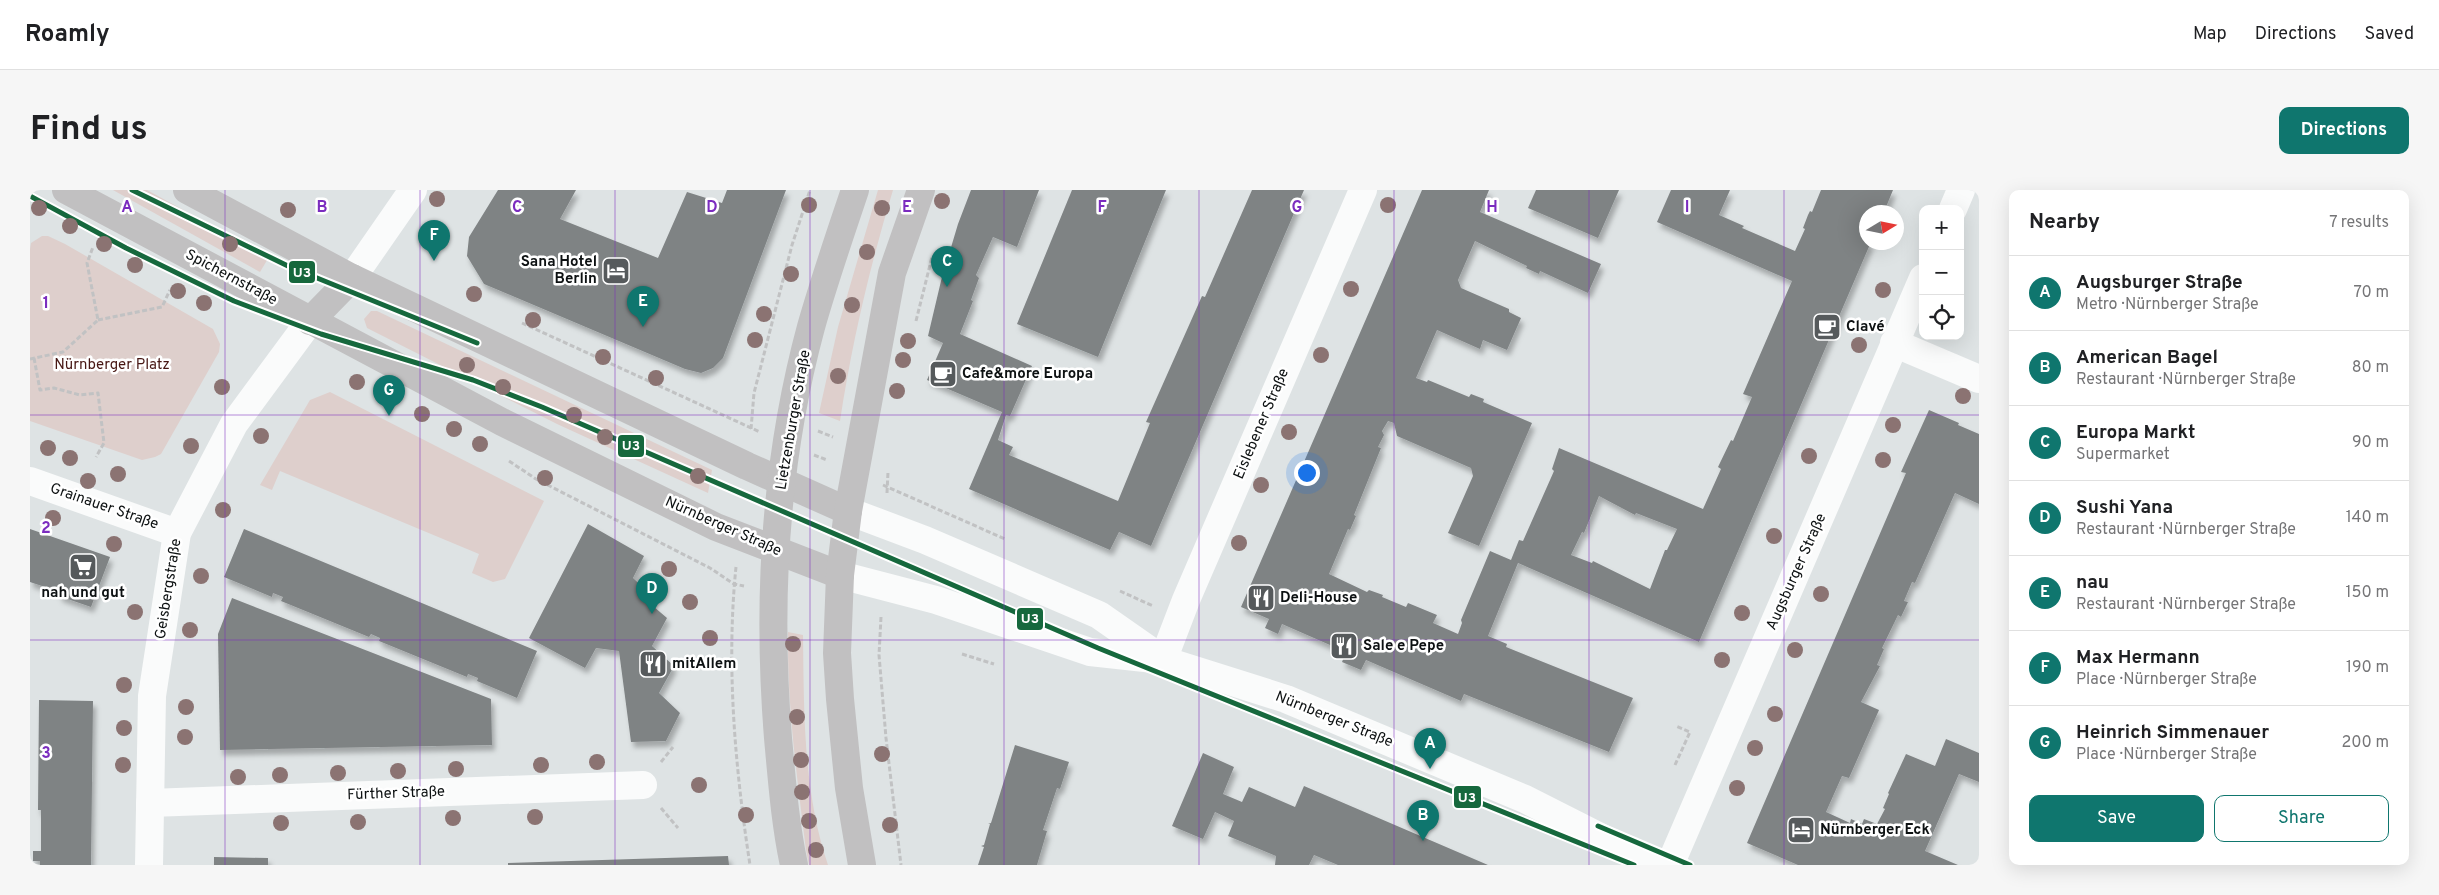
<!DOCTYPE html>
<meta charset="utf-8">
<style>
body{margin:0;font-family:Overpass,sans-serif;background:#f6f6f6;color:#202124}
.controls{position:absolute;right:15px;top:15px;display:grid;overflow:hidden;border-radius:10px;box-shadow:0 5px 20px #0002}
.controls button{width:45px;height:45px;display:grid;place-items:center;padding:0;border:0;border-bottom:1px solid #e0e0e0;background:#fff;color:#202124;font:25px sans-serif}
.compass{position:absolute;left:1829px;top:15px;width:45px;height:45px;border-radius:50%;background:#fff;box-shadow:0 5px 20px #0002;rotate:80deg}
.you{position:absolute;left:1276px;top:282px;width:18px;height:18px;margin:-12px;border:4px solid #fff;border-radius:50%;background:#1a73e8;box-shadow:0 0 0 8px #1a73e833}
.badge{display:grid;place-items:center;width:32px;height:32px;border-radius:50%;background:#0f766e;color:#fff;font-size:16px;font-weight:700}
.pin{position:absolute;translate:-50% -41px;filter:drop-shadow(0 1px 2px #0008)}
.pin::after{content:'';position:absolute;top:26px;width:18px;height:15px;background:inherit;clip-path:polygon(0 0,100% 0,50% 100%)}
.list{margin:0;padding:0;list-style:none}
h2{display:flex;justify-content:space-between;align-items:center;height:65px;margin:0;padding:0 20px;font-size:21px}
h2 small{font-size:16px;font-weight:400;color:#757577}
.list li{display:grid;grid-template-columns:32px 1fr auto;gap:15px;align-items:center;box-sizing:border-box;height:75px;padding:0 20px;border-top:1px solid #e0e0e0}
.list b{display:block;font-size:19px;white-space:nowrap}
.list p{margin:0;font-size:16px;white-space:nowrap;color:#757577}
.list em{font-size:16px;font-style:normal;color:#757577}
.actions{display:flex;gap:10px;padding:15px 20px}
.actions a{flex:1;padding:11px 0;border:1px solid #0f766e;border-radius:10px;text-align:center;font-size:18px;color:#0f766e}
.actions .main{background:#0f766e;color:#fff}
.icon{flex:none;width:28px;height:28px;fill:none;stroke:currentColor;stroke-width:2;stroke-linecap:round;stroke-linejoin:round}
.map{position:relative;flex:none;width:1949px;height:675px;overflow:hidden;border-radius:10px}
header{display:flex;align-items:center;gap:30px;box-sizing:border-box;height:70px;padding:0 25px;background:#fff;border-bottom:1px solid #e0e0e0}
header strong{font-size:24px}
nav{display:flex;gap:28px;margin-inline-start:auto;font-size:18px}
.intro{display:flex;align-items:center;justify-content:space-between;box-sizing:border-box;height:120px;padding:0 30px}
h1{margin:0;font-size:35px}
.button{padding:12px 22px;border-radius:10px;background:#0f766e;color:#fff;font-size:18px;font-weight:700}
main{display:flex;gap:30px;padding:0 30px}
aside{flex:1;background:#fff;border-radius:10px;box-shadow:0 5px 20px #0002}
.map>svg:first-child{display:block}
.green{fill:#decfcc}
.building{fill:#7f8384;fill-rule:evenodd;filter:url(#shadow)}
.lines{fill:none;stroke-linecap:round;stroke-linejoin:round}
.path{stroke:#c1c2c3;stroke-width:3;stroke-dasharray:5 2.5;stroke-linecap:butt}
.minor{stroke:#fafbfb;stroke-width:28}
.major{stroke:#c1c0c1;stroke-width:28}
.metro-1-casing{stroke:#fff;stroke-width:9}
.metro-1{stroke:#16683d;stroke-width:5}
.tree{fill:#8b7372}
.grid{fill:none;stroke:#7b2cbf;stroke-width:1;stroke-opacity:0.55}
.labels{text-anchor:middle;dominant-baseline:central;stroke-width:5;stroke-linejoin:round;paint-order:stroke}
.poi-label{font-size:15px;font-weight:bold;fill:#0d1112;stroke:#fff;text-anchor:start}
.street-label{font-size:15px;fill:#0d1112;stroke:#fff}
.park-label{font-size:15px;fill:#471714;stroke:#fff}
.grid-label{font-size:16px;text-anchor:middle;font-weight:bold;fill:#7b2cbf;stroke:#fff;stroke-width:5;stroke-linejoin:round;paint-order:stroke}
.line-badge{stroke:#fff;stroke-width:2}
.badge-label{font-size:14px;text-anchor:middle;font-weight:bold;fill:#fff}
</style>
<header>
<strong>Roamly</strong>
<nav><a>Map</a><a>Directions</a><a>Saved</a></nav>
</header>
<div class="intro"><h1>Find us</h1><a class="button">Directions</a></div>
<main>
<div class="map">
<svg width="1949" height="675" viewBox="0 0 1949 675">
<defs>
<filter id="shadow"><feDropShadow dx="3" dy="5.5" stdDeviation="2.5" flood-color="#0004"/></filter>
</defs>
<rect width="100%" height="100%" fill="#dee3e4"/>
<g class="green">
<polygon points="83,0 117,0 239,67 230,82"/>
<path d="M848 0H863C840 76 822 152 810 231L789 223 808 137Z"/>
<polygon points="12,46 18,46 35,54 183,139 190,154 189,162 131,264 125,267 112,270 0,231 0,59 1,53"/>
<polygon points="341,121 347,121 682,280 678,303 527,234 337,138 334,129"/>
<polygon points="300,202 514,311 475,389 463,392 442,383 449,364 250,281 242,300 230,295 280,210"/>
<path d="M758 442 773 445C774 522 773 601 798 675H779L776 660C767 587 757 515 758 442Z"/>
</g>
<g class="building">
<polygon points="468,0 546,0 530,29 628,68 657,2 692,13 697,0 756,0 693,168 683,178 671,183 655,179 454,94 437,66 439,47"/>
<polygon points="941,0 1009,0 987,57 963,47 946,85 949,88 941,110 943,111 930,144 1002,176 980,226 976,225 968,250 983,257 979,265 1088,311 1120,233 1116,232 1172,106 1175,107 1222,0 1274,0 1121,356 1089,342 1080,360 939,299 972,222 897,190 913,153 898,146 911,91 928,34"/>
<polygon points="1042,0 1136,0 1068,167 987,134"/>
<path d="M1392 0H1459L1450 22 1571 74 1558 103 1510 81 1509 84 1496 78 1497 76 1445 51 1428 90 1431 98 1479 119V122L1491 128 1477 160 1453 150 1450 159 1407 140 1386 188 1397 192 1398 190 1439 207 1441 204 1454 209 1453 212 1502 233 1449 356 1418 343 1443 286 1441 278 1367 246 1364 233 1358 231 1352 241 1354 245 1348 257 1351 258 1324 325 1326 326 1320 340 1318 339 1299 384 1337 402 1339 400 1353 405 1352 407 1376 417 1378 413 1407 425 1403 433 1428 444 1432 433 1431 430 1460 361 1481 370 1489 350 1493 351 1524 281 1522 279 1529 258 1673 319 1691 279 1688 277 1701 250 1703 251 1722 207 1713 204 1762 91 1627 32 1641 0H1700L1689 25 1714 36 1712 38 1765 61 1775 39 1773 38 1778 25 1780 21 1782 22 1791 0H1863L1854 22H1836V52H1841L1669 452 1488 373 1458 446 1477 454 1476 457 1603 508 1579 562 1434 504 1431 511 1336 470 1331 480 1312 472 1316 462 1252 434 1248 444 1235 438 1239 429 1211 417ZM1569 306 1605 325 1606 323 1647 339 1637 360H1635L1620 399 1563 371 1562 373 1541 365 1552 342 1554 343Z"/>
<polygon points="1506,0 1589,0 1568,48 1498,18"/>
<polygon points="1899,220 1929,233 1928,235 1949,244 1949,314 1925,303 1885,393 1882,392 1874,411 1878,412 1871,427 1868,425 1852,458 1854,459 1847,475 1850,476 1831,512 1849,520 1819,588 1812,586 1796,622 1820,633 1821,629 1832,634 1834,629 1847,634 1855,619 1853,618 1859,604 1858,603 1876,564 1905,576 1916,549 1949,563 1949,592 1929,584 1895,661 1928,675 1768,675 1717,653 1876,283 1871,282"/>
<polygon points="558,334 614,366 603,388 620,404 617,411 637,428 622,456 644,476 629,503 650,523 636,551 601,552 589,461 566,458 555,478 499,448"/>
<polygon points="0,339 80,367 61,417 29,406 30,402 0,392"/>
<polygon points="214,339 507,461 487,508 447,491 448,488 438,484 437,487 349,451 350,448 341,444 339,447 251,411 253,407 243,403 242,407 194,387"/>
<polygon points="202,408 461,509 462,555 190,560 188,444"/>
<polygon points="9,510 63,511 61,675 10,675 10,671 3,671 3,661 11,661 11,620 8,620"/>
<polygon points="985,555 1039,572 1030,599 1027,598 1013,640 1017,641 1007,675 948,675 954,657 951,656 954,655 960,634 958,634 961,633"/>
<polygon points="1173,563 1204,577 1193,604 1212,612 1219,597 1265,617 1274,596 1458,675 1308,675 1284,665 1279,675 1245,675 1246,666 1198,646 1204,631 1185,622 1173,649 1142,636"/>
<polygon points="698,666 699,675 478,675 478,673"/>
<polygon points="184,667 238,668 238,675 184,675"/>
</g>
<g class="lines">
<g class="path">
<polyline points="0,7 8,11"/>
<polyline points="68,130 132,117 140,100"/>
<polyline points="886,131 902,67"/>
<polyline points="492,133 730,242"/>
<polyline points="4,168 10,200 24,198 50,205 68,203 74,253 66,267"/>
<polyline points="0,169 33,162 68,130 57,73 63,57"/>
<polyline points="721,239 724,203 762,55 780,0"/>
<polyline points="788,241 803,247"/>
<polyline points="784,265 797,270"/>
<polyline points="479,271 506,289 680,378 704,394 714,396"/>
<polyline points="853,295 975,349"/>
<polyline points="857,303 858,282"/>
<path d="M706 377C696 475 705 578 720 675"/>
<polyline points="1090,401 1123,416"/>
<polyline points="851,427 849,465 856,548 871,675"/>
<polyline points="932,464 964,474"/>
<polyline points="631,572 643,557"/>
<polyline points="1645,575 1660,542 1646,536"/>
<polyline points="631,618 648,638"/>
</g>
<g class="minor">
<polyline points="1923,19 1931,0"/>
<polyline points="322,88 383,0"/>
<polyline points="1864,153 1949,189"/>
<polyline points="0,291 147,343"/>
<polyline points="818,321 895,350 1069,425 1132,469"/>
<polyline points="810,385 906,410 1060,462 1133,470 1256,509 1495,609 1574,649 1634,675"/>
<polyline points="1133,470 1156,410 1333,0"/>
<polyline points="120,613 613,595"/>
<polyline points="119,675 122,506 147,343 204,234 280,131"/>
<polyline points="1640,675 1893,88"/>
</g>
<g class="major">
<polyline points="36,0 472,232 686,337 810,385"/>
<polyline points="157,0 322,88 717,276 818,321"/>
<polyline points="280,131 322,88"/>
<path d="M764 675C755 633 752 591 748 548 737 410 745 270 781 137 794 91 810 45 825 0"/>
<polyline points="832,675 819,598 810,509 807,463 810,385 818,321 862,83 891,0"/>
</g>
<defs>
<g id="metro-1">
<polyline points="102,0 260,77 447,153"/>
<polyline points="0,6 96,58 204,111 291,144 443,190 512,217 1068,458 1604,675"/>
<polyline points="1568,636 1660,675"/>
</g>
</defs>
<use href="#metro-1" class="metro-1-casing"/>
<use href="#metro-1" class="metro-1"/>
</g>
<g class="tree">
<circle cx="407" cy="9" r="8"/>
<circle cx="912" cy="11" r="8"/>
<circle cx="779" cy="15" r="8"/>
<circle cx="1358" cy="15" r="8"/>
<circle cx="9" cy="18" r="8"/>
<circle cx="852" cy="18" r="8"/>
<circle cx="258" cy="20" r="8"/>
<circle cx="40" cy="36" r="8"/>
<circle cx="74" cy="54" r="8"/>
<circle cx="200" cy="54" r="8"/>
<circle cx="837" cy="62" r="8"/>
<circle cx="105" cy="75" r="8"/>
<circle cx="761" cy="84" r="8"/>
<circle cx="1321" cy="99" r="8"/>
<circle cx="1853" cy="100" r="8"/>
<circle cx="148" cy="101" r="8"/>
<circle cx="444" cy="104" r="8"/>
<circle cx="174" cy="113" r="8"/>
<circle cx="822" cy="115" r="8"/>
<circle cx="734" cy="124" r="8"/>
<circle cx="503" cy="130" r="8"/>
<circle cx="725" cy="150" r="8"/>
<circle cx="878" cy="151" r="8"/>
<circle cx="1829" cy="155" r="8"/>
<circle cx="1291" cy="165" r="8"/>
<circle cx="573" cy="167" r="8"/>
<circle cx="873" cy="170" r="8"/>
<circle cx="437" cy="175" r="8"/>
<circle cx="808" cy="186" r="8"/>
<circle cx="626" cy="188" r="8"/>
<circle cx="327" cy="192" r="8"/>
<circle cx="192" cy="197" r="8"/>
<circle cx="473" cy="197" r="8"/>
<circle cx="867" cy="201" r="8"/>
<circle cx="1933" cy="206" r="8"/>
<circle cx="360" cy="209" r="8"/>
<circle cx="392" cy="224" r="8"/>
<circle cx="544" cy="225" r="8"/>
<circle cx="1863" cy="235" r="8"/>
<circle cx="424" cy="239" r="8"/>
<circle cx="1259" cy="242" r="8"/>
<circle cx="231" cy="246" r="8"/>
<circle cx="575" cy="247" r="8"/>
<circle cx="450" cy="254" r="8"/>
<circle cx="161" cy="256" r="8"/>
<circle cx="18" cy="258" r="8"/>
<circle cx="1779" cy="266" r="8"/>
<circle cx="40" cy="268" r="8"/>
<circle cx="1853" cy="270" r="8"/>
<circle cx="88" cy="284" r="8"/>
<circle cx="668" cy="286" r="8"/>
<circle cx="515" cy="288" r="8"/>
<circle cx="58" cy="291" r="8"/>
<circle cx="1231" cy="295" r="8"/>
<circle cx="193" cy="320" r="8"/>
<circle cx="23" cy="328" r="8"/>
<circle cx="1744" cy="346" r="8"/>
<circle cx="1209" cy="353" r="8"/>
<circle cx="84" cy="354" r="8"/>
<circle cx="639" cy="379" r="8"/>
<circle cx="171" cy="386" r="8"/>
<circle cx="1791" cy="404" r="8"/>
<circle cx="660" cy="412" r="8"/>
<circle cx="105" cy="422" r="8"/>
<circle cx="1712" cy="423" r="8"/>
<circle cx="160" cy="440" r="8"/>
<circle cx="680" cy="448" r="8"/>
<circle cx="763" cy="454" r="8"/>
<circle cx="1765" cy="460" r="8"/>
<circle cx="1692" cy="470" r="8"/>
<circle cx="94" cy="495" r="8"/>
<circle cx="156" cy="517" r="8"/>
<circle cx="1745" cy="524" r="8"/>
<circle cx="767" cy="527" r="8"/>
<circle cx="94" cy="538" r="8"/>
<circle cx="155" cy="547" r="8"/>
<circle cx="1725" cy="558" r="8"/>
<circle cx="852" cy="564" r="8"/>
<circle cx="771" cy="570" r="8"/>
<circle cx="567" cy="572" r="8"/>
<circle cx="93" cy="575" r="8"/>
<circle cx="511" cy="575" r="8"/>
<circle cx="426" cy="579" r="8"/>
<circle cx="368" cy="581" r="8"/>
<circle cx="308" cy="583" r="8"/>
<circle cx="250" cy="585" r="8"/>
<circle cx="208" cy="587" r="8"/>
<circle cx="669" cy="595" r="8"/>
<circle cx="1707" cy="598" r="8"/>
<circle cx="772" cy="602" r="8"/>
<circle cx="716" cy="625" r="8"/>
<circle cx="505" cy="627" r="8"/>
<circle cx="423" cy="628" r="8"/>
<circle cx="779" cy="631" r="8"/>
<circle cx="328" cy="632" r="8"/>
<circle cx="251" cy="633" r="8"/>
<circle cx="860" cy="635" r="8"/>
<circle cx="786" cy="660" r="8"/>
</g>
<path class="grid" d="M195 0V675M390 0V675M585 0V675M780 0V675M974 0V675M1169 0V675M1364 0V675M1559 0V675M1754 0V675M0 225H1949M0 450H1949"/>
<defs>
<symbol id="hotel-square" viewBox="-11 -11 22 22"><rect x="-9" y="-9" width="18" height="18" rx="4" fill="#565a5c" stroke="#fff"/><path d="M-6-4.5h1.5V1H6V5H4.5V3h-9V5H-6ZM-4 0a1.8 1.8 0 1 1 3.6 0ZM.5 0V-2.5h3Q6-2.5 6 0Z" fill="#fff"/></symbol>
<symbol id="cafe-square" viewBox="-11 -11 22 22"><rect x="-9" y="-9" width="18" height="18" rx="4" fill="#565a5c" stroke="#fff"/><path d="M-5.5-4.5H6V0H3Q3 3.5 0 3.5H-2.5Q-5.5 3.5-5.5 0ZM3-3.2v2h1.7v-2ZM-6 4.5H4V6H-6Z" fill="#fff"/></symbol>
<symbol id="supermarket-square" viewBox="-11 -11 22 22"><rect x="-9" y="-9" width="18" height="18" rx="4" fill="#565a5c" stroke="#fff"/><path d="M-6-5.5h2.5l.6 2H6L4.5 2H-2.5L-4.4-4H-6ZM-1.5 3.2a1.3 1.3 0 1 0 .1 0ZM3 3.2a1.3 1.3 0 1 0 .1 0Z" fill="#fff"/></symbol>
<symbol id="restaurant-square" viewBox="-11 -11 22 22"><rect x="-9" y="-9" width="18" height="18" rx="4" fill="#565a5c" stroke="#fff"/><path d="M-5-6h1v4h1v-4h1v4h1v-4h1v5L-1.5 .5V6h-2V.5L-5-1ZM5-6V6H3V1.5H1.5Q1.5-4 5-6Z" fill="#fff"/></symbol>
</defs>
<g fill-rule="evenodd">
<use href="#hotel-square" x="570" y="65" width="32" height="32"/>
<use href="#cafe-square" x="1781" y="121" width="32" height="32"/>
<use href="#cafe-square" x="897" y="168" width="32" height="32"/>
<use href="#supermarket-square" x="37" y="361" width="32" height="32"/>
<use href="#restaurant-square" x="1215" y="392" width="32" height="32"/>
<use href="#restaurant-square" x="1298" y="440" width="32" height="32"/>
<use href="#restaurant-square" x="607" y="458" width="32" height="32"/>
<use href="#hotel-square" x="1755" y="624" width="32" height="32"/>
</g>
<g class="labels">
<g class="poi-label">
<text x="567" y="72" text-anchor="end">Sana Hotel<tspan x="567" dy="17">Berlin</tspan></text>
<text x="1816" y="137">Clavé</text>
<text x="932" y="184">Cafe&amp;more Europa</text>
<text x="53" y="403" text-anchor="middle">nah und gut</text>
<text x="1250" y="408">Deli-House</text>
<text x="1333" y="456">Sale e Pepe</text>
<text x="642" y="474">mitAllem</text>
<text x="1790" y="640">Nürnberger Eck</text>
</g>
<g class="street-label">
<text transform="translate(201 88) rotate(28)">Spichernstraße</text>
<text transform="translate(764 230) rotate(-80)">Lietzenburger Straße</text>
<text transform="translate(1232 234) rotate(-67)">Eislebener Straße</text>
<text transform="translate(74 317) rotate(19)">Grainauer Straße</text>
<text transform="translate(693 337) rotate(24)">Nürnberger Straße</text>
<text transform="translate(1767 382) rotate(-66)">Augsburger Straße</text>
<text transform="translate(139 399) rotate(-81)">Geisbergstraße</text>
<text transform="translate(1304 530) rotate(22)">Nürnberger Straße</text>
<text transform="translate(366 604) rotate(-2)">Fürther Straße</text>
</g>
<g class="park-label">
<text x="82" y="175">Nürnberger Platz</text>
</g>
</g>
<g class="grid-label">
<text x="97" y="22">A</text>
<text x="292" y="22">B</text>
<text x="487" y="22">C</text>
<text x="682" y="22">D</text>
<text x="877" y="22">E</text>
<text x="1072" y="22">F</text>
<text x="1267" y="22">G</text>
<text x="1462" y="22">H</text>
<text x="1657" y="22">I</text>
<text x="16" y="118">1</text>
<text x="16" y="343">2</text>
<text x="16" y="568">3</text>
</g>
<g class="line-badge">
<rect x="258" y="70" width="28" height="24" rx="5" fill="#16683d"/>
<rect x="587" y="244" width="28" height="24" rx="5" fill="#16683d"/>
<rect x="986" y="417" width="28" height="24" rx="5" fill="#16683d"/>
<rect x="1423" y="595" width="29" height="24" rx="5" fill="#16683d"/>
</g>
<g class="badge-label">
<text x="272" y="87">U3</text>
<text x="601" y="260">U3</text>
<text x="1000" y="433">U3</text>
<text x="1437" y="612">U3</text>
</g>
</svg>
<div class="controls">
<button>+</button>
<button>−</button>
<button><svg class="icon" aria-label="locate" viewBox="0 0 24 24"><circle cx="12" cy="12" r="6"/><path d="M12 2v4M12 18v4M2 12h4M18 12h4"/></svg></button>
</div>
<svg class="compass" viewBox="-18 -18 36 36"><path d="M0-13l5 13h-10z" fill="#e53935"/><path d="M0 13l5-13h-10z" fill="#757577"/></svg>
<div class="you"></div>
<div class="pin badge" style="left:1400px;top:579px">A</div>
<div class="pin badge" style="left:1393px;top:651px">B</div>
<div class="pin badge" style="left:917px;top:97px">C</div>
<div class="pin badge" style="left:622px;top:424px">D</div>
<div class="pin badge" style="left:613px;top:137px">E</div>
<div class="pin badge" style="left:404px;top:71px">F</div>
<div class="pin badge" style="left:359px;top:226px">G</div>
</div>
<aside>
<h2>Nearby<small>7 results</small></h2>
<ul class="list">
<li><span class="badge">A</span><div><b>Augsburger Straße</b><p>Metro · Nürnberger Straße</p></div><em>70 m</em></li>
<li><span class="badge">B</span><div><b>American Bagel</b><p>Restaurant · Nürnberger Straße</p></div><em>80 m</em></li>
<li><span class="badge">C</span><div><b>Europa Markt</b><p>Supermarket</p></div><em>90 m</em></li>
<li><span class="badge">D</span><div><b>Sushi Yana</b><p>Restaurant · Nürnberger Straße</p></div><em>140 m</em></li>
<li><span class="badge">E</span><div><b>nau</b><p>Restaurant · Nürnberger Straße</p></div><em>150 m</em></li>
<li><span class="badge">F</span><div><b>Max Hermann</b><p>Place · Nürnberger Straße</p></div><em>190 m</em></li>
<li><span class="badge">G</span><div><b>Heinrich Simmenauer</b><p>Place · Nürnberger Straße</p></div><em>200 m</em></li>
</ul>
<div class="actions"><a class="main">Save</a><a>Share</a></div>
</aside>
</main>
